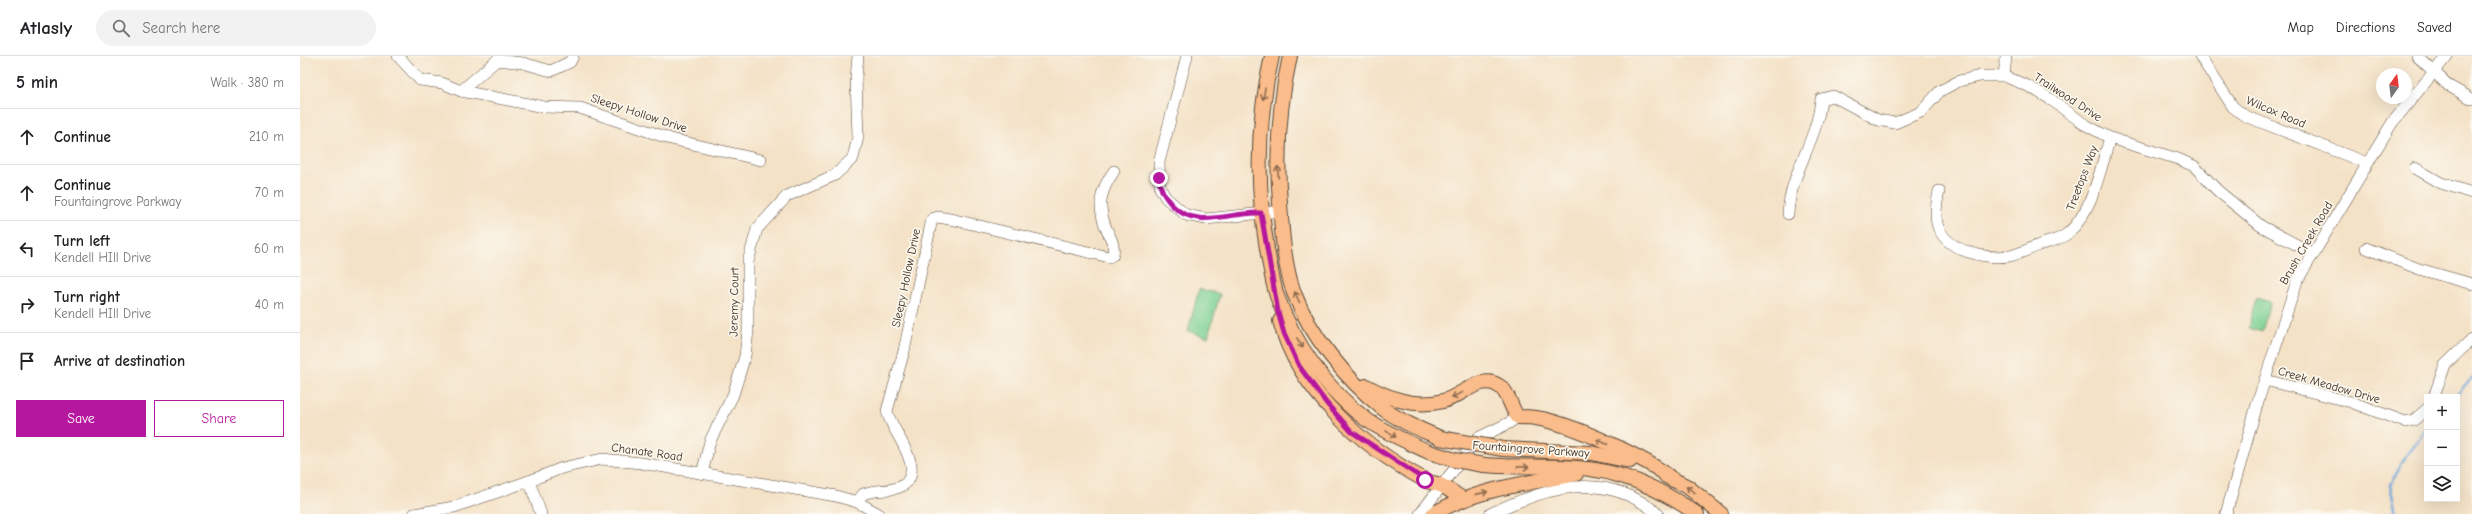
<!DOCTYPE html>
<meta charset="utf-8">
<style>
body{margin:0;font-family:"Comic Neue",sans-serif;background:#f2f2f2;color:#202124}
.controls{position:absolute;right:12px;bottom:12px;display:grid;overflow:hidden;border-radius:0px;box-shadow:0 4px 16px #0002}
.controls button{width:36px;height:36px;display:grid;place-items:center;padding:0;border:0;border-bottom:1px solid #e0e0e0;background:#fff;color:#202124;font:20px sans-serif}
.compass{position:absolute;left:2076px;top:12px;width:36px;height:36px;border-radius:50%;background:#fff;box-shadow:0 4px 16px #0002;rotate:14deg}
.stop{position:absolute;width:12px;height:12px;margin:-9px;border:3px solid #b5179e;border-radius:50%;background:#fff}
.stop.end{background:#b5179e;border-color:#fff;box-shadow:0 1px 4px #0008}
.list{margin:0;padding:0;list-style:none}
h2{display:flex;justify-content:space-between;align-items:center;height:52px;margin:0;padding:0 16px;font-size:17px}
h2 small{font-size:13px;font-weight:400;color:#757577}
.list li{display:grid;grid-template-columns:26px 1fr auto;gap:12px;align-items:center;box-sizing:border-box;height:56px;padding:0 16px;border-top:1px solid #e0e0e0}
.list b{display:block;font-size:15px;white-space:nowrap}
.list p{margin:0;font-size:13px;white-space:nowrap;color:#757577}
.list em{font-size:13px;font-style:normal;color:#757577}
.actions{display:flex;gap:8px;padding:12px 16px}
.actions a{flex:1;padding:9px 0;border:1px solid #b5179e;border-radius:0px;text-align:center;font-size:14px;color:#b5179e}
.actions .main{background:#b5179e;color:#fff}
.icon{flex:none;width:22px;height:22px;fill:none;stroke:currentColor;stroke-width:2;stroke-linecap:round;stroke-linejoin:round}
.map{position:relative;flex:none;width:2172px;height:458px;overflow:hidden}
header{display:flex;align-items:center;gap:24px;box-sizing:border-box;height:56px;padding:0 20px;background:#fff;border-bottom:1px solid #e0e0e0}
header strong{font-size:19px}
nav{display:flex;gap:22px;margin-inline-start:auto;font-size:14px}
.search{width:280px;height:36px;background:#f2f2f2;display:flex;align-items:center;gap:10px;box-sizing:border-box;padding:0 14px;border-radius:22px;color:#757577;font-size:15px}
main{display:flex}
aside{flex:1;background:#fff}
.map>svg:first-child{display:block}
.pitch{fill:#7cd092;stroke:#5c7d58}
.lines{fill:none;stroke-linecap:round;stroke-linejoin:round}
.stream{stroke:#6aa7dc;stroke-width:2.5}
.minor-casing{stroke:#574637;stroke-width:12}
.major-casing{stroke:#574637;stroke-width:16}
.minor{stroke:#fff;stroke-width:11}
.major{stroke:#f9bc8a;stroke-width:14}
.major-bridge-casing{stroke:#574637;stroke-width:16;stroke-linecap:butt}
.major-bridge{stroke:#f9bc8a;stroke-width:14}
.oneway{stroke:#906c4f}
.route{stroke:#b5179e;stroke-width:5}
.labels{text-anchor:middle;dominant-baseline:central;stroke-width:3.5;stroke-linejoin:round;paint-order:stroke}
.street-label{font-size:12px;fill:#3b2a1e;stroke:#fbf7ec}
</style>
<header>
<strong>Atlasly</strong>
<div class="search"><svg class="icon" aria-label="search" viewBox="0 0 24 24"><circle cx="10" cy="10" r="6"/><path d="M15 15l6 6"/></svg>Search here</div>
<nav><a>Map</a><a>Directions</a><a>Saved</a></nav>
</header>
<main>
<aside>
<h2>5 min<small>Walk · 380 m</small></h2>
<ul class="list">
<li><svg class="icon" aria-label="ahead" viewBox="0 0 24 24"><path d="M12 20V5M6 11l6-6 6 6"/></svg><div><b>Continue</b></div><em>210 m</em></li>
<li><svg class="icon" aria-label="ahead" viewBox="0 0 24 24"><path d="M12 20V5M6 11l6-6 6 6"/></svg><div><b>Continue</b><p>Fountaingrove Parkway</p></div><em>70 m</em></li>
<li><svg class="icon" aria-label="left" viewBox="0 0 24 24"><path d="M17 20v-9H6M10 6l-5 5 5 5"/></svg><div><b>Turn left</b><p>Kendell HIll Drive</p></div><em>60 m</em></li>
<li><svg class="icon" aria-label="right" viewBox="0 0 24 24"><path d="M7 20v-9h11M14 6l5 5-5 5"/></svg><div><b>Turn right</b><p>Kendell HIll Drive</p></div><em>40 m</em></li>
<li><svg class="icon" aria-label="arrive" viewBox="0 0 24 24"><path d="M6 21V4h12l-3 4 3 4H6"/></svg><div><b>Arrive at destination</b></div></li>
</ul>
<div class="actions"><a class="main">Save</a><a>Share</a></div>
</aside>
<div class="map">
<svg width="2172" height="458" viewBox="0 0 2172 458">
<rect width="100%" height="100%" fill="#fbf7ec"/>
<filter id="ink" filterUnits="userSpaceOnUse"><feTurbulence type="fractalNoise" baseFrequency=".025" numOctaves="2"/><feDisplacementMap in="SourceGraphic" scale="8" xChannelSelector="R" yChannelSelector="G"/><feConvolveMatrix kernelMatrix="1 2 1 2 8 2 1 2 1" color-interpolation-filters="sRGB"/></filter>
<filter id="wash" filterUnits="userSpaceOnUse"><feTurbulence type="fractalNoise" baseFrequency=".012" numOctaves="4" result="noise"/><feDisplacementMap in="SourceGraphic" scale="16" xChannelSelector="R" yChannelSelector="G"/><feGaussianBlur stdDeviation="0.9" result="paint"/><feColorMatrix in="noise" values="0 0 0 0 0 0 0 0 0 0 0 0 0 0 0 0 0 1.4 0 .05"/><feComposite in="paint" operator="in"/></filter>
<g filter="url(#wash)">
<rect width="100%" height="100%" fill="#f4e2c7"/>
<g class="pitch">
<polygon points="899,233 920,238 908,281 888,275"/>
<polygon points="1956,242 1970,246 1962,276 1948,272"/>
</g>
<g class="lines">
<g class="stream">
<polyline points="2155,341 2172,321"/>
<polyline points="2096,458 2090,428 2107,398 2127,374"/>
</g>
</g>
</g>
<g filter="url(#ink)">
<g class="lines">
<defs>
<g id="minor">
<polyline points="98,0 120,24 142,27 161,35 244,51 280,52 371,83 461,104"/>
<polyline points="887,0 859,106 860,132 866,142 886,159 906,163 981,155"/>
<polyline points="1900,0 1933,51 1945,60 2067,107"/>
<polyline points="2117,0 2149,30 2172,43"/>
<polyline points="1704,20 1706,0"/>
<polyline points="161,35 197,4 223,7 251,15 270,6 273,0"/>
<polyline points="2115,112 2141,127 2172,137"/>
<path d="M1639 135C1637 146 1634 159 1638 171 1649 197 1686 203 1710 200 1719 198 1730 193 1739 189 1747 186 1760 184 1767 178 1793 156 1800 113 1810 82"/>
<path d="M1488 158C1490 117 1517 86 1521 43L1533 40 1578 64 1595 67 1621 56 1640 35 1659 25 1680 20H1704L1728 30 1749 42 1784 68 1810 82 1878 103 1894 110 1918 135 1961 170 2014 198"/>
<polyline points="2066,192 2119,213 2172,228"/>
<polyline points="1965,324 2051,346 2105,366 2114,364 2127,353"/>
<polyline points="2134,341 2145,309 2172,283"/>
<polyline points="402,418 410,385 433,339 445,300 448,275 448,206 457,173 487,140 535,119 553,102 558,81 556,22 558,0"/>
<polyline points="229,425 241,458"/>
<path d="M557 446 563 438C575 433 591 436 602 430 629 414 589 372 587 355L604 295 632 163 638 161 655 164 809 201 813 199C815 187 810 182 806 172 797 149 800 135 814 115"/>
<polyline points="114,458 154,451 229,425 262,412 302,403 341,407 536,440 557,446 579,458"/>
<polyline points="1120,458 1178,382 1209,367 1218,361"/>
<path d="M1190 458C1246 431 1304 413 1358 458"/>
<polyline points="1926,458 1958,345 1997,225 2092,67 2147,0"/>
</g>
<g id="major">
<path d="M972 0C957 64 956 128 967 193 970 208 972 225 977 240 993 286 1027 335 1067 364 1086 377 1108 386 1129 396"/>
<path d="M990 0C979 49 976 97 980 147 982 177 984 209 994 237 1010 279 1046 323 1081 351 1099 365 1120 373 1140 382"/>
<path d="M980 265C998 335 1064 392 1125 424 1130 427 1135 427 1140 429 1148 432 1156 439 1163 443"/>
<path d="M1066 330C1090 343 1115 352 1143 345 1161 341 1181 317 1199 330 1210 337 1210 352 1218 361 1224 361 1230 361 1236 362 1269 367 1348 402 1373 424"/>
<polyline points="1203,393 1291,397 1330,405"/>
<path d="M1184 409C1228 413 1275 406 1318 419 1347 427 1372 441 1397 458"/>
<polyline points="1366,420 1388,431 1421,458"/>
<path d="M1133 458C1176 433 1228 427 1276 418"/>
</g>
</defs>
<use href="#minor" class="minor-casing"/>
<use href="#major" class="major-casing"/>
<use href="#minor" class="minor"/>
<use href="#major" class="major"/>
<defs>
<g id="major-bridge">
<polyline points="1140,382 1203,393"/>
<polyline points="1129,396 1155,404 1184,409"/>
</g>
</defs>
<use href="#major-bridge" class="major-bridge-casing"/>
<use href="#major-bridge" class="major-bridge"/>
</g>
<defs><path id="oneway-shaft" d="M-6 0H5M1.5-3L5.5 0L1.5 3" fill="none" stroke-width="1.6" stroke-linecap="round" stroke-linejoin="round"/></defs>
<g class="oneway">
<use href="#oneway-shaft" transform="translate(964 38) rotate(100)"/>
<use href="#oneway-shaft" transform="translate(978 116) rotate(-93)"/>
<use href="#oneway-shaft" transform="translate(997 241) rotate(-114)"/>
<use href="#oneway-shaft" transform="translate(1000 287) rotate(58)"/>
<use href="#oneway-shaft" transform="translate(1157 339) rotate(156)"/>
<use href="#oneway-shaft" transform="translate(1091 378) rotate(31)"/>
<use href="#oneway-shaft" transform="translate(1302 386) rotate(-157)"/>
<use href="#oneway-shaft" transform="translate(1223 411) rotate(2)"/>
<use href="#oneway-shaft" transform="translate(1391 434) rotate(-145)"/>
<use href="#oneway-shaft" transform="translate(1182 437) rotate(-13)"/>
</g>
</g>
<g class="lines" filter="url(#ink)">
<path class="route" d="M859 122C860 134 865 141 872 149 896 175 932 155 961 157L978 256 984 277 999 310 1027 348 1052 376 1125 424"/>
</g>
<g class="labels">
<g class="street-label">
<text transform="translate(1768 41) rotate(33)">Trailwood Drive</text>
<text transform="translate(1976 56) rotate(23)">Wilcox Road</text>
<text transform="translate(339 57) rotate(18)">Sleepy Hollow Drive</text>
<text transform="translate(1782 122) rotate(-69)">Treetops Way</text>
<text transform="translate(2006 187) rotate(-60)">Brush Creek Road</text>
<text transform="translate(606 222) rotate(-78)">Sleepy Hollow Drive</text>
<text transform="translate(434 246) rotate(-89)">Jeremy Court</text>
<text transform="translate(2029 329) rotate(16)">Creek Meadow Drive</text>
<text transform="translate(1231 393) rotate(4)">Fountaingrove Parkway</text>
<text transform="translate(347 396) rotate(8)">Chanate Road</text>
</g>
</g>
</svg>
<div class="controls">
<button>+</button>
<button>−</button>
<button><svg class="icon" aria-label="layers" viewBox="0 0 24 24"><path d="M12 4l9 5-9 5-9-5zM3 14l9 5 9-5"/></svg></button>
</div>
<svg class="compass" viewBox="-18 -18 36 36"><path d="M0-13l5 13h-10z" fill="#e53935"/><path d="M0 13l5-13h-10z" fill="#757577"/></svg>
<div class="stop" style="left:1125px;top:424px"></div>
<div class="stop end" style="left:859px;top:122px"></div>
</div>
</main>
